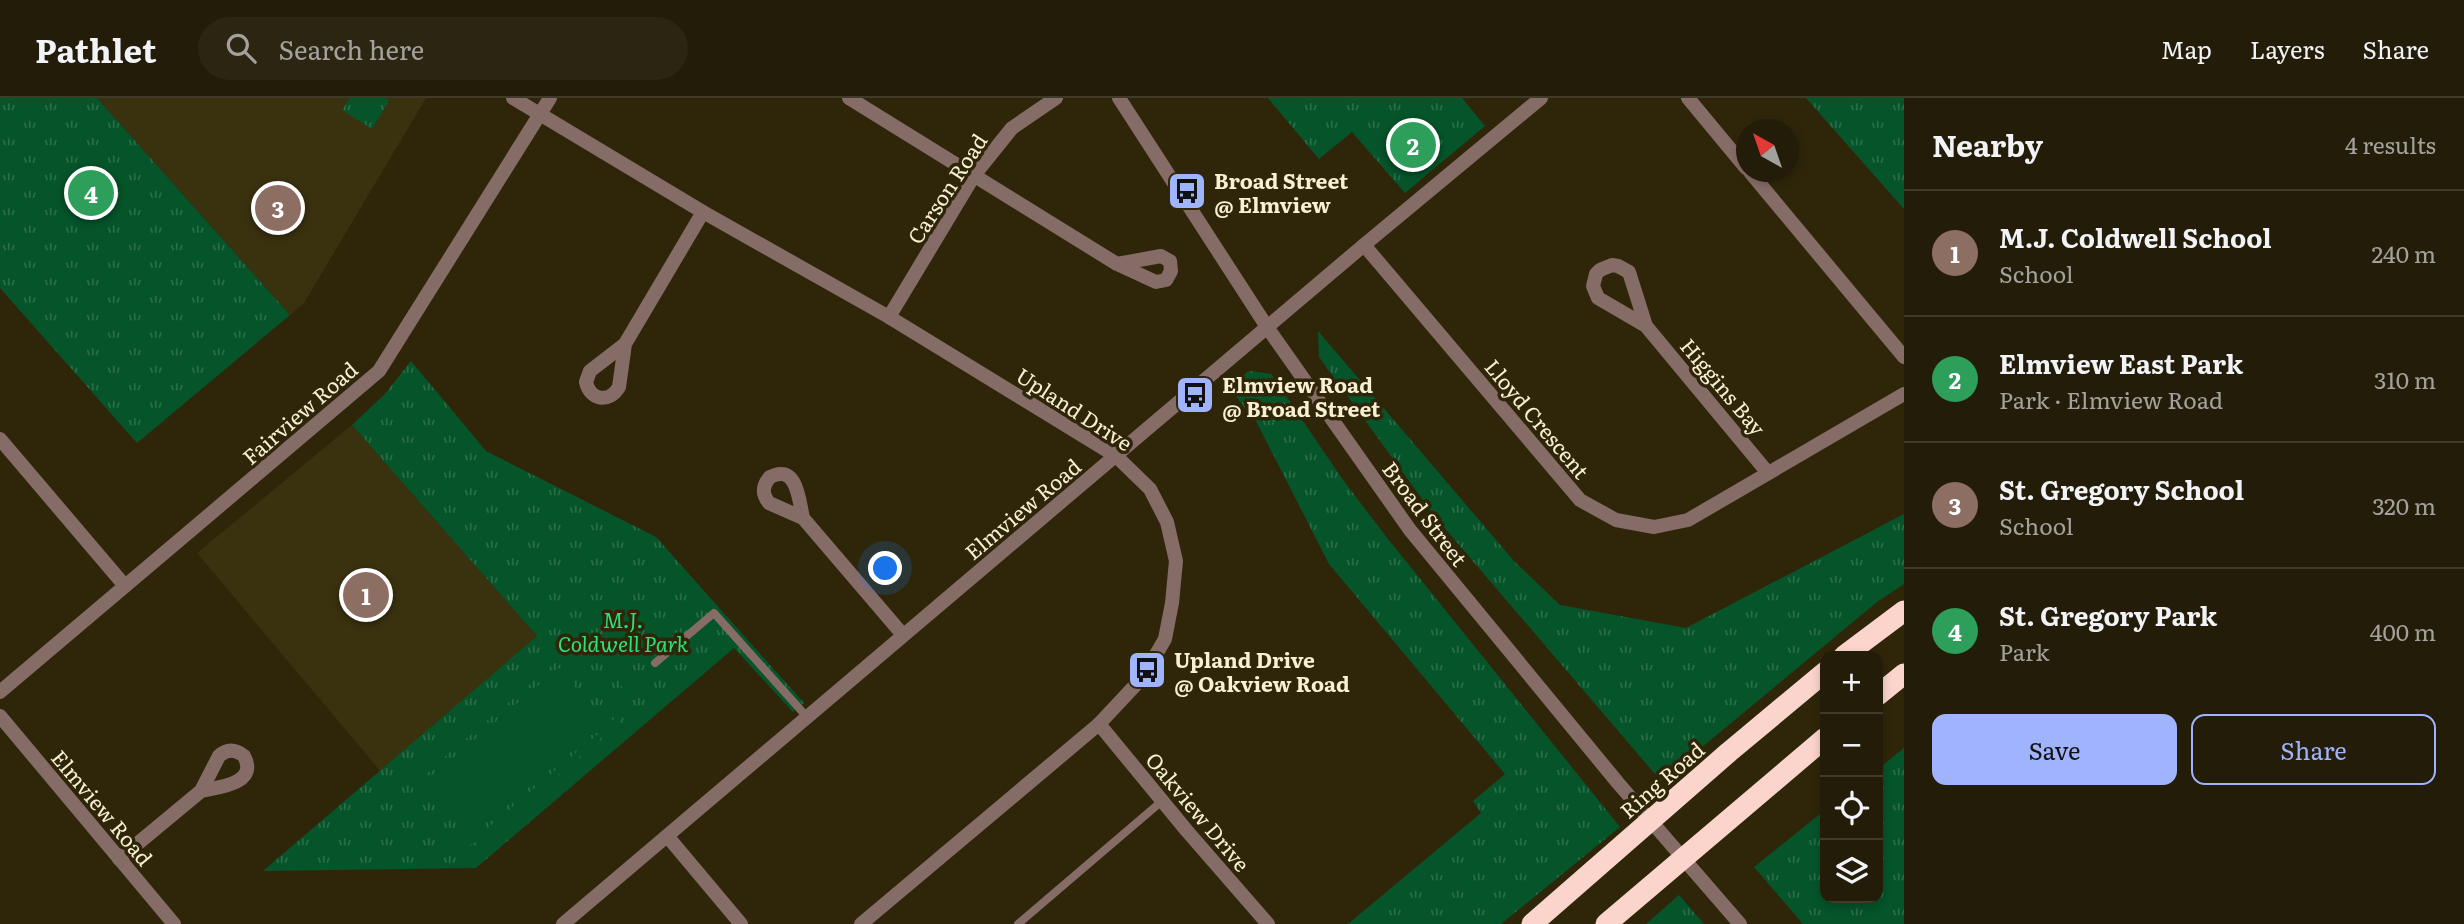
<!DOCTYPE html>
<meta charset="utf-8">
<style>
body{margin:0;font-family:Literata,serif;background:#2b2512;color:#f1f3f6}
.controls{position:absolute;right:21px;bottom:21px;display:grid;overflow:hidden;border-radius:14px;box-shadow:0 4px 10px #0003}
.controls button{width:63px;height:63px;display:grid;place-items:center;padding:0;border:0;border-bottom:2px solid #403a29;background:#231c08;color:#f1f3f6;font:35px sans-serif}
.compass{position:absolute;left:1736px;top:21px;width:63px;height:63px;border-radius:50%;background:#231c08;box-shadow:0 4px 10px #0003;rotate:320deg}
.you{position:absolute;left:886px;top:471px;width:24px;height:24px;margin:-18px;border:5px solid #fff;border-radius:50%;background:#1a73e8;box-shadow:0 0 0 10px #1a73e833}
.badge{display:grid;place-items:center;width:46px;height:46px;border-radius:50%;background:#a0b3fd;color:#fff;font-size:23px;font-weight:700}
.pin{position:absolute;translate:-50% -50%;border:4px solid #fff;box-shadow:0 2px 7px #0006}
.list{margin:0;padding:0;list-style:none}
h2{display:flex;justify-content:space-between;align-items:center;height:91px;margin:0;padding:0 28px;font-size:30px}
h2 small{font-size:23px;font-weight:400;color:#a3a19c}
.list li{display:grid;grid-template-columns:46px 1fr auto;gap:21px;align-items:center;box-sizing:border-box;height:126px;padding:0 28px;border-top:2px solid #403a29}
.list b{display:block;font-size:26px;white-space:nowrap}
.list p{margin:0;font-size:23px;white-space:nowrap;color:#a3a19c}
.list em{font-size:23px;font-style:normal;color:#a3a19c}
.actions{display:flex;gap:14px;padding:21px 28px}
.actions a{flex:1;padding:16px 0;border:2px solid #a0b3fd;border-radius:14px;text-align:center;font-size:24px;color:#a0b3fd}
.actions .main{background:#a0b3fd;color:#111}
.icon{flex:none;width:38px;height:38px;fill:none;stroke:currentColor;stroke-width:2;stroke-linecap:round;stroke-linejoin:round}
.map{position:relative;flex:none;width:1904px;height:826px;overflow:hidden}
header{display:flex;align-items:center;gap:42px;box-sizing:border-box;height:98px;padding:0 35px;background:#231c08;border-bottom:2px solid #403a29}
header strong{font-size:33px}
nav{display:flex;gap:38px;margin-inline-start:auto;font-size:24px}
.search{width:490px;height:63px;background:#2b2512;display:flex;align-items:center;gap:18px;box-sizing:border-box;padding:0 24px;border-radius:38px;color:#a3a19c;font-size:26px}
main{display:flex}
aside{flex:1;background:#231c08}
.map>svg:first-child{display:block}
.built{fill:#3a310f}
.grass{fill:url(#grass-tufts)}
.garden{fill:#05542a;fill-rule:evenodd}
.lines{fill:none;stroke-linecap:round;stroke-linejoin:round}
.service{stroke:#866c67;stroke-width:8}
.minor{stroke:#866c67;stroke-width:14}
.tertiary{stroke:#866c67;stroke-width:14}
.motorway{stroke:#fbd5cc;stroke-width:21}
.labels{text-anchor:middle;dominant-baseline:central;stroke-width:7;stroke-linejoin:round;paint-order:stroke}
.poi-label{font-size:21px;font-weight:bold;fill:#f8efd4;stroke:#2f260a;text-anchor:start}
.street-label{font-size:21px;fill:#f8efd4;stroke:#2f260a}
.park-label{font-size:21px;font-style:italic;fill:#2ae17d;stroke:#2f260a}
</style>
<header>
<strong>Pathlet</strong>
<div class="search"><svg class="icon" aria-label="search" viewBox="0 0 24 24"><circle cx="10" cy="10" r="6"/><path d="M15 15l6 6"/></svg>Search here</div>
<nav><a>Map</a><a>Layers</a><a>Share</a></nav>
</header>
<main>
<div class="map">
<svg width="1904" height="826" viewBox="0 0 1904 826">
<defs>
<pattern id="grass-tufts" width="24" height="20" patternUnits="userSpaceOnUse" patternTransform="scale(1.75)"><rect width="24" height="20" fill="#05542a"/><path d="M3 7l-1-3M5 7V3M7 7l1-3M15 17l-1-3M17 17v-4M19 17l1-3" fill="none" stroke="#2a6d48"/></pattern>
</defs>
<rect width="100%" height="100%" fill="#2f260a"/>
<g class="built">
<polygon points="97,0 426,0 304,205 290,217"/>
<polygon points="352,327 537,538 381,674 197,455"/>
</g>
<g class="grass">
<polygon points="0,0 97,0 290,217 137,345 0,190"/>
<polygon points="350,0 385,0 389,2 372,31 342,12"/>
<polygon points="1268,0 1462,0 1485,28 1405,95 1352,34 1319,61"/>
<polygon points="1806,0 1904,0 1904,111"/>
<polygon points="1318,233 1514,463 1560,507 1686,530 1904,416 1904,486 1877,504 1661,683 1436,420 1319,259"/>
<polygon points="411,263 486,353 656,439 804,605 793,614 734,550 476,770 263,773 537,538 352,327 384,297"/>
<polygon points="1250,273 1271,276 1343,382 1388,441 1620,729 1501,826 1348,826 1481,715 1473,703 1505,676 1329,466 1257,325 1230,291 1231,284"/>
<polygon points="1904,650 1904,826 1803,826 1754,769 1825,712 1825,800 1878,800 1878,671"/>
<polygon points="1679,797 1704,826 1646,826"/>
</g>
<g class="garden">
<path d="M577 549C605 555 639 576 628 610 626 616 619 623 615 628L486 739C475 745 464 751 450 748 424 743 404 706 416 682 419 675 426 670 430 664L557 557ZM578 555C583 556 590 556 595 558 613 566 630 591 621 610 619 615 614 620 611 625L483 734C473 740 464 745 452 743 428 738 412 707 421 686 423 679 430 673 434 668L559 561Z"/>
<polygon points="559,570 604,623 476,732 430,679"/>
</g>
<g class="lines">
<g class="service">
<polyline points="655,565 714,515 807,619"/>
<polyline points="1018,826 1162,703"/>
</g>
<g class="minor">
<polyline points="849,0 1117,166 1156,184 1166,182 1171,173 1170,163 1161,158 1117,166"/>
<polyline points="1688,0 1746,70"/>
<polyline points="1750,74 1904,259"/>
<polyline points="1364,147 1580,402 1616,422 1654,429 1688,422 1904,296"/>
<polyline points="889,219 975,76 1012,30 1056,0"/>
<polyline points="1646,228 1629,174 1618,168 1612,167 1600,172 1596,176 1593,188 1598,200 1646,228 1768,375"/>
<path d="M625 246 619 289C609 306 590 302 586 284L590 273 625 246 703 114"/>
<polyline points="0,341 125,488"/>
<path d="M803 420C799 402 797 365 770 379 762 388 762 396 769 405L803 420 903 537"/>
<polyline points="0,594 379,273 550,0"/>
<polyline points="0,618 174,826"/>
<polyline points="1099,626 1187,733 1268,826"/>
<polyline points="668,739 741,826"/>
<path d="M119 761 201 693 219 658C227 651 235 651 244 658 259 686 218 689 201 693"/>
<polyline points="563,826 1364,147 1541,0"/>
</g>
<g class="tertiary">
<polyline points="513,0 703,114 889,219 1116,358 1150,391 1167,424 1176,463 1172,505 1165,541 1143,579 1099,626 861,826"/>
<polyline points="1119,0 1267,229 1410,432 1618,685 1740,826"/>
</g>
<g class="motorway">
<polyline points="1844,558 1904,513"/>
<polyline points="1878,597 1904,576"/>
<polyline points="1532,826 1729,654 1825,574"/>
<polyline points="1606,826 1825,640"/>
</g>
</g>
<defs>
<symbol id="bus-square" viewBox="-11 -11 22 22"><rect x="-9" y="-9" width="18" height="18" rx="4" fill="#a0b3fd" stroke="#2f260a"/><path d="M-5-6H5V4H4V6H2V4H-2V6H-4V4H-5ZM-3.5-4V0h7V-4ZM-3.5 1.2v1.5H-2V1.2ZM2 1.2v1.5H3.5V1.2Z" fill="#111"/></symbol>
</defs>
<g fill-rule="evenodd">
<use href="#bus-square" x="1165" y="71" width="44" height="44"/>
<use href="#bus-square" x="1173" y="275" width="44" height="44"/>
<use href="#bus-square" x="1125" y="550" width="44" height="44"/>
</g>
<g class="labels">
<g class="poi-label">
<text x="1214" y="81">Broad Street<tspan x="1214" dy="24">@ Elmview</tspan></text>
<text x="1222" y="285">Elmview Road<tspan x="1222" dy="24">@ Broad Street</tspan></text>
<text x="1174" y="560">Upland Drive<tspan x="1174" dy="24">@ Oakview Road</tspan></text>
</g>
<g class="street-label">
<text transform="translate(946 90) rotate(-57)">Carson Road</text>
<text transform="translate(1724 288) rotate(50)">Higgins Bay</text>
<text transform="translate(1075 310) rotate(33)">Upland Drive</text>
<text transform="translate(299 314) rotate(-41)">Fairview Road</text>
<text transform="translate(1538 320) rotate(50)">Lloyd Crescent</text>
<text transform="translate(1022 410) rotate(-40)">Elmview Road</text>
<text transform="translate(1426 415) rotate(53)">Broad Street</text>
<text transform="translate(1661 681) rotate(-41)">Ring Road</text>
<text transform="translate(103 709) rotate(50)">Elmview Road</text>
<text transform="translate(1199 713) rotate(50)">Oakview Drive</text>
</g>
<g class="park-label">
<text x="623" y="520">M.J.<tspan x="623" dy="24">Coldwell Park</tspan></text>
</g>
</g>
</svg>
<div class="controls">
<button>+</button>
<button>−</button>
<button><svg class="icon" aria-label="locate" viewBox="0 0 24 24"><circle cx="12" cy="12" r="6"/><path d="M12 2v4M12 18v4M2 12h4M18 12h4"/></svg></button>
<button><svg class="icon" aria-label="layers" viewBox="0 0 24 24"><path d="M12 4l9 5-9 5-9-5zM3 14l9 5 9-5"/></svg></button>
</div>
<svg class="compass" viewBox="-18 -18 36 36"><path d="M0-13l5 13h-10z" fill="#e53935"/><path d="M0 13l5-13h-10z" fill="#a3a19c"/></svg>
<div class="you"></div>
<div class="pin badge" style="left:366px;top:497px;background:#8d6e63">1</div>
<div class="pin badge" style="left:1413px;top:47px;background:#2e9e5b">2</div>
<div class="pin badge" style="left:278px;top:110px;background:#8d6e63">3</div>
<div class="pin badge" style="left:91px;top:95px;background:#2e9e5b">4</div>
</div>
<aside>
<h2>Nearby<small>4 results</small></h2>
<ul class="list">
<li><span class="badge" style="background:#8d6e63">1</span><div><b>M.J. Coldwell School</b><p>School</p></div><em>240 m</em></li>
<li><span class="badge" style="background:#2e9e5b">2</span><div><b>Elmview East Park</b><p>Park · Elmview Road</p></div><em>310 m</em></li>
<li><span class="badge" style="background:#8d6e63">3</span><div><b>St. Gregory School</b><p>School</p></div><em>320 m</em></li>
<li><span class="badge" style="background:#2e9e5b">4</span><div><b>St. Gregory Park</b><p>Park</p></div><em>400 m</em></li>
</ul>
<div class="actions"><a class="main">Save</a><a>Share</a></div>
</aside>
</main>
